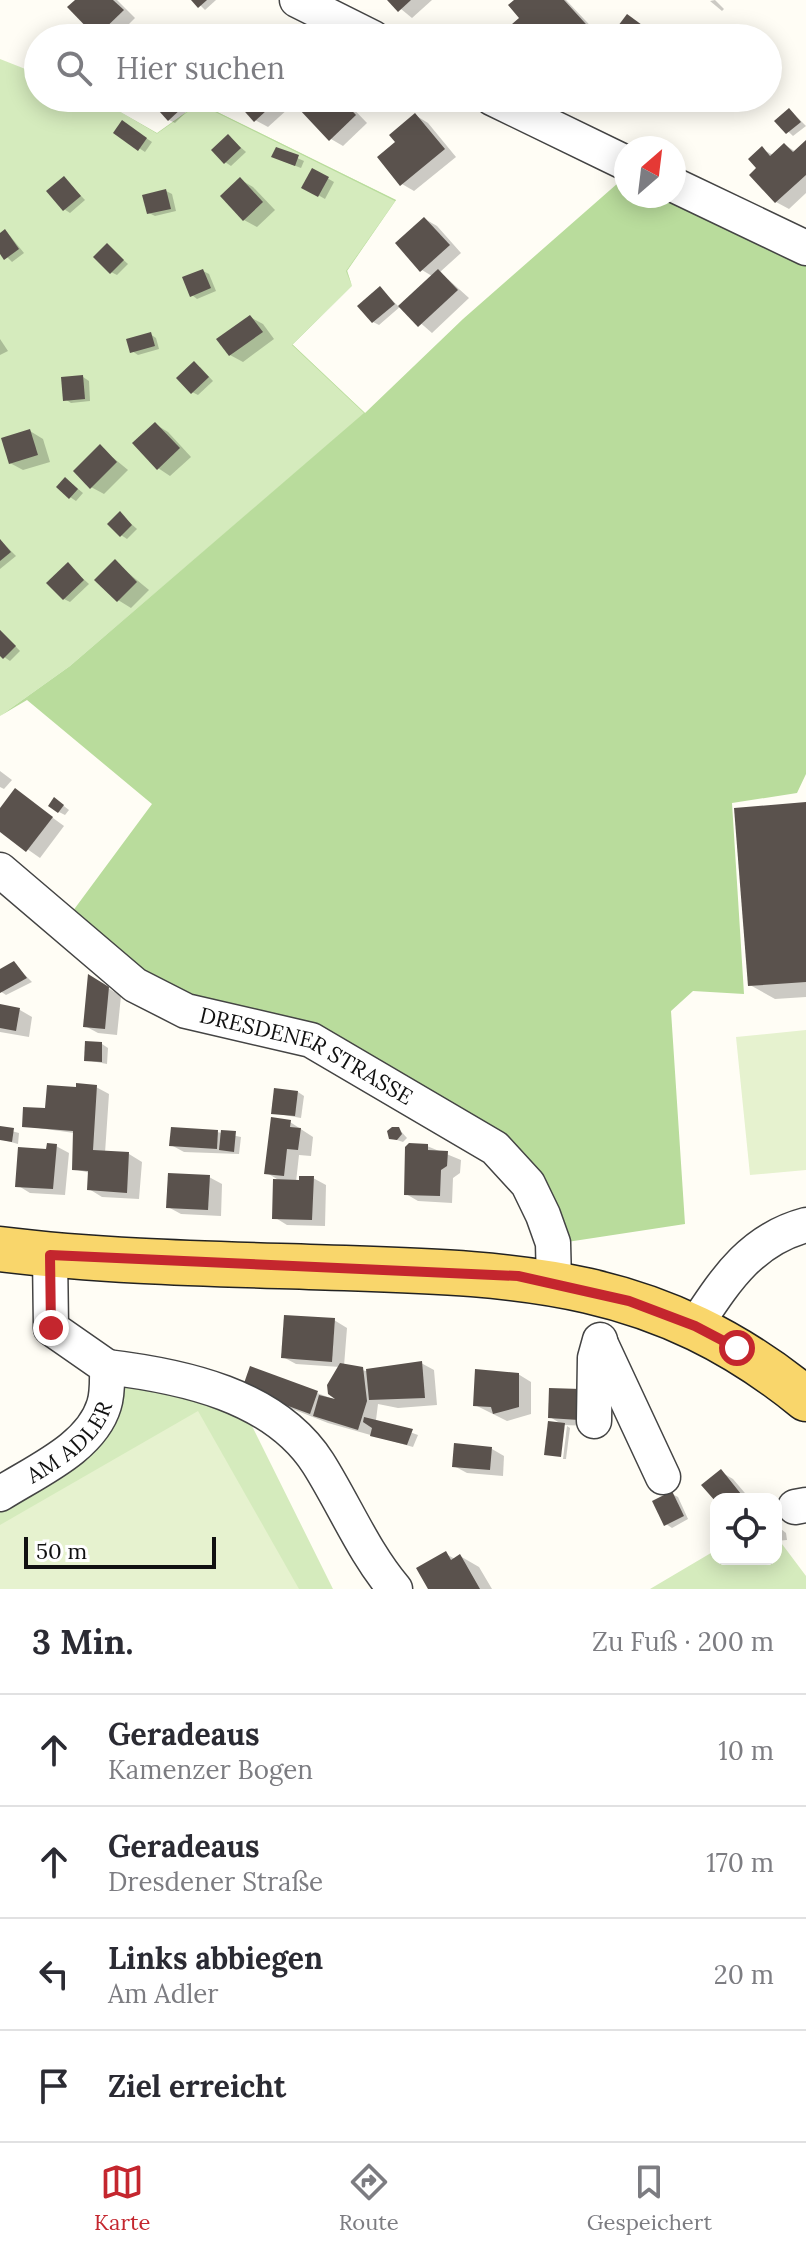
<!DOCTYPE html>
<html lang="de">
<meta charset="utf-8">
<style>
body{margin:0;font-family:Lora,serif;background:#f2f2f3;color:#2b2b33}
.controls{position:absolute;right:24px;bottom:24px;display:grid;overflow:hidden;border-radius:16px;box-shadow:0 4px 20px #0003}
.controls button{width:72px;height:72px;display:grid;place-items:center;padding:0;border:0;border-bottom:2px solid #e1e1e2;background:#fff;color:#2b2b33;font:40px sans-serif}
.compass{position:absolute;left:614px;top:136px;width:72px;height:72px;border-radius:50%;background:#fff;box-shadow:0 4px 20px #0003;rotate:28deg}
.scale{position:absolute;left:24px;bottom:20px;width:192px;box-sizing:border-box;padding-left:8px;border:4px solid #111;border-top:0;font-size:22px;line-height:28px;white-space:nowrap;color:#111;-webkit-text-stroke:6px #fff;paint-order:stroke}
.stop{position:absolute;width:24px;height:24px;margin:-18px;border:6px solid #c4262e;border-radius:50%;background:#fff}
.stop.end{background:#c4262e;border-color:#fff;box-shadow:0 2px 8px #0008}
.list{margin:0;padding:0;list-style:none}
h2{display:flex;justify-content:space-between;align-items:center;height:104px;margin:0;padding:0 32px;font-size:34px}
h2 small{font-size:26px;font-weight:400;color:#7c7c81}
.list li{display:grid;grid-template-columns:52px 1fr auto;gap:24px;align-items:center;box-sizing:border-box;height:112px;padding:0 32px;border-top:2px solid #e1e1e2}
.list b{display:block;font-size:30px;white-space:nowrap}
.list p{margin:0;font-size:26px;white-space:nowrap;color:#7c7c81}
.list em{font-size:26px;font-style:normal;color:#7c7c81}
.icon{flex:none;width:44px;height:44px;fill:none;stroke:currentColor;stroke-width:2;stroke-linecap:round;stroke-linejoin:round}
.map{position:relative;flex:none;width:806px;height:1589px;overflow:hidden}
.search{position:absolute;background:#fff;box-shadow:0 4px 20px #0003;left:24px;right:24px;top:24px;height:88px;display:flex;align-items:center;gap:20px;box-sizing:border-box;padding:0 28px;border-radius:44px;color:#7c7c81;font-size:30px}
.sheet{height:552px;background:#fff}
nav{display:flex;justify-content:space-around;align-items:center;box-sizing:border-box;height:112px;border-top:2px solid #e1e1e2;background:#fff;font-size:22px;color:#7c7c81}
nav a{display:grid;justify-items:center;gap:4px}
nav .on{color:#c4262e}
.map>svg:first-child{display:block}
.green{fill:#d5ebbd}
.forest{fill:#b9dc9c}
.pitch{fill:#e6f2cf}
.shadow{fill:#0003}
.building{fill:#5a524d}
.lines{fill:none;stroke-linecap:round;stroke-linejoin:round}
.minor-casing{stroke:#444;stroke-width:37}
.major-casing{stroke:#222;stroke-width:47}
.minor{stroke:#fff;stroke-width:34}
.major{stroke:#f9d66b;stroke-width:44}
.route{stroke:#c4262e;stroke-width:10}
.labels{text-anchor:middle;dominant-baseline:central;stroke-width:8;stroke-linejoin:round;paint-order:stroke}
.street-label{font-size:22px;fill:#111;stroke:#fff}
</style>
<div class="map">
<svg width="806" height="1589" viewBox="0 0 806 1589">
<rect width="100%" height="100%" fill="#fffdf5"/>
<g class="green">
<polygon points="0,59 38,74 38,98 96,98 157,134 199,103 396,200 347,270 352,286 292,344 365,413 70,666 0,716"/>
<polygon points="108,1367 172,1375 251,1424 333,1589 0,1589 0,1494 74,1446"/>
<polygon points="776,1544 782,1544 806,1576 806,1589 650,1589 716,1550 716,1559 776,1559"/>
</g>
<polygon class="forest" points="96,98 157,133 199,103 396,200 347,271 352,286 292,344 365,413 463,319 626,176 626,196 674,196 806,249 806,774 797,793 732,803 744,994 693,991 671,1011 685,1224 554,1244 528,1184 401,1090 212,1014 64,923 152,804 27,700 0,716 70,666 364,413 292,345 352,286 346,271 395,201 199,104 157,134"/>
<g class="pitch">
<polygon points="806,1030 806,1170 750,1175 736,1037"/>
<polygon points="198,1411 299,1589 0,1589 0,1525"/>
</g>
<g class="shadow">
<polygon points="77,0 117,0 135,18 115,38 102,38"/>
<polygon points="195,0 216,0 205,10"/>
<polygon points="390,0 432,0 412,18"/>
<polygon points="517,0 566,0 602,38 565,38 560,32 554,38 499,38 522,18"/>
<polygon points="715,0 724,9 722,11 710,1"/>
<polygon points="248,98 299,98 299,99 268,127 255,120"/>
<polygon points="314,98 343,98 367,123 343,146 331,139"/>
<polygon points="173,101 186,112 175,123 169,120"/>
<polygon points="790,110 806,126 793,136 777,121"/>
<polygon points="415,115 428,123 456,157 414,191 402,184 398,142"/>
<polygon points="128,126 152,142 145,152 116,133"/>
<polygon points="228,136 246,152 231,166 225,162"/>
<polygon points="806,143 806,193 789,209 776,202 759,169 762,149 773,155 785,145 796,152"/>
<polygon points="277,149 304,161 301,168 280,160"/>
<polygon points="313,170 334,182 325,199 304,187"/>
<polygon points="64,178 85,200 70,213 64,209"/>
<polygon points="241,180 253,187 275,210 257,227 244,220 223,196"/>
<polygon points="166,191 172,194 176,211 155,216 149,213"/>
<polygon points="425,219 437,226 461,253 440,272 469,298 432,333 401,306 379,325 373,322 380,288 399,307 432,276 422,270"/>
<polygon points="6,231 24,253 12,262 0,250 0,235"/>
<polygon points="107,245 128,264 117,275 111,272"/>
<polygon points="203,271 209,274 216,291 197,299 192,295"/>
<polygon points="250,317 263,324 274,339 243,362 230,355"/>
<polygon points="150,334 156,338 159,349 138,355 132,351"/>
<polygon points="0,339 8,351 0,355"/>
<polygon points="200,367 213,381 198,395 192,392"/>
<polygon points="83,377 89,381 90,401 71,403 65,399"/>
<polygon points="155,424 168,432 191,457 170,476 158,468"/>
<polygon points="30,431 43,439 50,462 23,470 10,463"/>
<polygon points="100,447 128,470 104,494 91,487"/>
<polygon points="66,479 83,493 76,501 70,497"/>
<polygon points="120,514 137,529 127,539 121,535"/>
<polygon points="0,540 16,556 0,569"/>
<polygon points="115,562 149,590 131,608 118,600"/>
<polygon points="68,565 89,584 70,602 64,599"/>
<polygon points="0,630 20,651 10,661 0,654"/>
<polygon points="0,771 12,780 4,789 0,787"/>
<polygon points="16,791 64,826 40,858 0,830 0,811"/>
<polygon points="60,803 69,810 65,815 59,812"/>
<polygon points="806,804 806,997 775,999 750,985"/>
<polygon points="14,964 32,982 6,995 0,991 0,971"/>
<polygon points="90,977 121,996 117,1035 98,1033 85,1026"/>
<polygon points="0,1006 20,1010 32,1017 29,1037 0,1032"/>
<polygon points="102,1044 108,1048 107,1064 86,1060"/>
<polygon points="96,1087 109,1094 105,1153 129,1154 142,1162 139,1199 102,1197 89,1189 90,1173 74,1169 74,1133 24,1126 77,1089"/>
<polygon points="298,1092 304,1096 301,1118 273,1113"/>
<polygon points="290,1122 313,1137 311,1156 299,1155 296,1182 313,1178 326,1185 325,1226 287,1225 274,1217 282,1182 267,1173"/>
<polygon points="0,1128 19,1133 18,1144 0,1139"/>
<polygon points="399,1129 407,1138 403,1142 391,1138"/>
<polygon points="217,1132 241,1137 239,1154 184,1152 171,1145"/>
<polygon points="56,1146 69,1153 65,1195 30,1193 17,1185"/>
<polygon points="427,1146 461,1160 460,1173 453,1178 452,1203 418,1201 406,1194"/>
<polygon points="209,1177 222,1184 221,1216 181,1214 168,1207"/>
<polygon points="334,1320 347,1328 344,1366 366,1371 421,1363 434,1370 437,1405 398,1408 378,1404 376,1420 418,1435 413,1447 328,1423 257,1395 317,1393 344,1403 340,1367 296,1364 283,1357"/>
<polygon points="518,1374 531,1382 531,1414 507,1421 475,1405"/>
<polygon points="551,1390 592,1426 563,1425 550,1417"/>
<polygon points="567,1426 570,1428 566,1459 563,1459"/>
<polygon points="492,1449 504,1456 503,1476 467,1473 454,1466"/>
<polygon points="721,1472 733,1479 750,1499 716,1499 704,1486"/>
<polygon points="672,1494 678,1497 688,1519 672,1528 666,1524"/>
<polygon points="781,1529 786,1533 787,1540 776,1541 776,1530"/>
<polygon points="446,1554 455,1559 460,1556 479,1567 492,1589 430,1589"/>
</g>
<g class="building">
<polygon points="75,0 113,0 124,10 96,37 67,7"/>
<polygon points="191,0 207,0 198,8"/>
<polygon points="387,0 411,0 398,12"/>
<polygon points="514,0 564,0 595,34 590,38 562,38 554,29 545,38 496,38 519,18 508,5"/>
<polygon points="627,14 653,33 650,38 609,38"/>
<polygon points="209,28 218,38 198,38"/>
<polygon points="173,98 182,108 168,121 159,111"/>
<polygon points="245,98 280,98 254,122 238,104"/>
<polygon points="311,98 340,98 356,115 329,141 299,109"/>
<polygon points="789,108 801,122 786,134 774,121"/>
<polygon points="415,113 445,149 400,186 377,157 395,142 389,135"/>
<polygon points="122,120 147,138 138,151 113,133"/>
<polygon points="228,134 241,148 224,164 211,150"/>
<polygon points="806,140 806,175 775,203 749,175 756,168 748,159 762,146 770,156 784,143 793,152"/>
<polygon points="276,147 299,155 295,166 271,157"/>
<polygon points="312,168 329,177 318,197 301,188"/>
<polygon points="64,176 81,196 63,211 46,191"/>
<polygon points="240,177 263,202 243,221 220,196"/>
<polygon points="166,189 171,209 147,214 142,195"/>
<polygon points="424,217 450,245 420,272 395,243"/>
<polygon points="5,229 19,249 4,260 0,254 0,233"/>
<polygon points="107,243 124,260 110,274 93,257"/>
<polygon points="203,269 211,288 190,297 182,277"/>
<polygon points="438,269 458,290 418,327 398,306"/>
<polygon points="380,286 395,304 372,323 357,306"/>
<polygon points="250,315 263,332 229,356 216,339"/>
<polygon points="151,332 155,346 130,353 126,339"/>
<polygon points="194,361 209,377 191,394 176,378"/>
<polygon points="83,375 85,399 63,401 61,377"/>
<polygon points="155,422 180,448 157,470 132,443"/>
<polygon points="30,429 38,455 9,464 1,438"/>
<polygon points="100,444 117,462 90,489 73,471"/>
<polygon points="65,477 78,489 69,499 56,487"/>
<polygon points="120,511 132,525 120,537 107,524"/>
<polygon points="0,539 11,552 0,561"/>
<polygon points="115,559 137,582 117,602 94,580"/>
<polygon points="68,562 84,580 63,600 46,583"/>
<polygon points="0,630 16,646 3,659 0,656"/>
<polygon points="15,788 53,817 26,852 0,832 0,808"/>
<polygon points="54,797 64,805 58,813 48,806"/>
<polygon points="806,802 806,982 748,986 734,808"/>
<polygon points="14,961 27,978 0,993 0,969"/>
<polygon points="88,974 109,987 105,1029 83,1027"/>
<polygon points="0,1004 20,1008 16,1031 0,1028"/>
<polygon points="85,1041 102,1042 102,1062 84,1061"/>
<polygon points="76,1083 97,1085 93,1150 129,1152 127,1193 87,1190 88,1171 72,1170 73,1131 22,1127 23,1107 45,1108 47,1085 76,1087"/>
<polygon points="274,1088 298,1091 295,1116 271,1114"/>
<polygon points="271,1117 291,1120 290,1127 301,1128 298,1150 287,1149 284,1176 264,1174"/>
<polygon points="0,1126 14,1128 12,1142 0,1140"/>
<polygon points="171,1127 218,1130 217,1149 169,1146"/>
<polygon points="392,1127 399,1127 402,1134 397,1140 389,1139 387,1131"/>
<polygon points="221,1130 236,1131 234,1152 219,1150"/>
<polygon points="47,1143 57,1144 53,1189 15,1187 18,1147 46,1149"/>
<polygon points="409,1143 428,1144 428,1150 448,1151 447,1166 441,1170 440,1196 404,1195 405,1147"/>
<polygon points="168,1173 210,1175 208,1210 166,1208"/>
<polygon points="299,1176 314,1176 312,1220 272,1219 273,1179 299,1180"/>
<polygon points="284,1315 335,1318 332,1362 281,1358"/>
<polygon points="422,1361 425,1398 369,1400 366,1369"/>
<polygon points="340,1363 363,1367 367,1401 358,1430 313,1416 319,1395 335,1399 328,1394 327,1385"/>
<polygon points="250,1366 318,1391 310,1414 242,1389"/>
<polygon points="475,1369 519,1373 519,1407 493,1414 491,1407 473,1406"/>
<polygon points="549,1388 581,1389 579,1420 548,1418"/>
<polygon points="364,1417 413,1429 407,1445 370,1436 372,1428 363,1422"/>
<polygon points="548,1421 565,1423 561,1457 544,1455"/>
<polygon points="454,1443 492,1447 490,1470 452,1467"/>
<polygon points="721,1469 741,1494 735,1499 716,1499 716,1502 701,1485"/>
<polygon points="672,1491 684,1516 664,1526 652,1501"/>
<polygon points="446,1551 451,1560 460,1554 480,1589 428,1589 416,1568"/>
</g>
<g class="lines">
<defs>
<g id="minor">
<polyline points="297,0 373,38"/>
<polyline points="492,98 626,163"/>
<polyline points="674,185 806,248"/>
<path id="s1" d="M0 870 135 985 186 1011 311 1040 495 1148 528 1184 543 1215 553 1243 554 1282"/>
<path d="M695 1326C725 1281 750 1240 806 1225"/>
<polyline points="600,1342 663,1477"/>
<path d="M107 1367C182 1376 274 1395 318 1463 344 1504 364 1553 395 1589"/>
<polyline points="594,1421 595,1358 600,1340"/>
<path id="s2" d="M0 1494C36 1471 91 1448 104 1405 108 1393 107 1378 107 1367L51 1328 50 1255"/>
<polyline points="795,1507 806,1505"/>
</g>
<path id="major" d="M0 1249C114 1263 230 1264 345 1268 525 1274 659 1279 806 1399"/>
</defs>
<use href="#minor" class="minor-casing"/>
<use href="#major" class="major-casing"/>
<use href="#minor" class="minor"/>
<use href="#major" class="major"/>
</g>
<g class="lines">
<polyline class="route" points="51,1328 50,1255 518,1276 629,1301 695,1326 737,1348"/>
</g>
<g class="labels">
<g class="street-label">
<text stroke="none"><textPath href="#s1" startOffset="364">DRESDENER STRASSE</textPath></text>
<text stroke="none"><textPath href="#s2" startOffset="88">AM ADLER</textPath></text>
</g>
</g>
</svg>
<div class="controls">
<button><svg class="icon" aria-label="locate" viewBox="0 0 24 24"><circle cx="12" cy="12" r="6"/><path d="M12 2v4M12 18v4M2 12h4M18 12h4"/></svg></button>
</div>
<svg class="compass" viewBox="-18 -18 36 36"><path d="M0-13l5 13h-10z" fill="#e53935"/><path d="M0 13l5-13h-10z" fill="#7c7c81"/></svg>
<div class="scale">50 m</div>
<div class="stop" style="left:737px;top:1348px"></div>
<div class="stop end" style="left:51px;top:1328px"></div>
<div class="search"><svg class="icon" aria-label="search" viewBox="0 0 24 24"><circle cx="10" cy="10" r="6"/><path d="M15 15l6 6"/></svg>Hier suchen</div>
</div>
<section class="sheet">
<h2>3 Min.<small>Zu Fuß · 200 m</small></h2>
<ul class="list">
<li><svg class="icon" aria-label="ahead" viewBox="0 0 24 24"><path d="M12 20V5M6 11l6-6 6 6"/></svg><div><b>Geradeaus</b><p>Kamenzer Bogen</p></div><em>10 m</em></li>
<li><svg class="icon" aria-label="ahead" viewBox="0 0 24 24"><path d="M12 20V5M6 11l6-6 6 6"/></svg><div><b>Geradeaus</b><p>Dresdener Straße</p></div><em>170 m</em></li>
<li><svg class="icon" aria-label="left" viewBox="0 0 24 24"><path d="M17 20v-9H6M10 6l-5 5 5 5"/></svg><div><b>Links abbiegen</b><p>Am Adler</p></div><em>20 m</em></li>
<li><svg class="icon" aria-label="arrive" viewBox="0 0 24 24"><path d="M6 21V4h12l-3 4 3 4H6"/></svg><div><b>Ziel erreicht</b></div></li>
</ul>
</section>
<nav>
<a class="on"><svg class="icon" aria-label="map" viewBox="0 0 24 24"><path d="M3 6l6-2 6 2 6-2v14l-6 2-6-2-6 2zM9 4v14M15 6v14"/></svg>Karte</a>
<a><svg class="icon" aria-label="directions" viewBox="0 0 24 24"><path d="M12 3l9 9-9 9-9-9zM9 14v-3h6M13 9l2 2-2 2"/></svg>Route</a>
<a><svg class="icon" aria-label="saved" viewBox="0 0 24 24"><path d="M7 4h10v16l-5-4-5 4z"/></svg>Gespeichert</a>
</nav>
